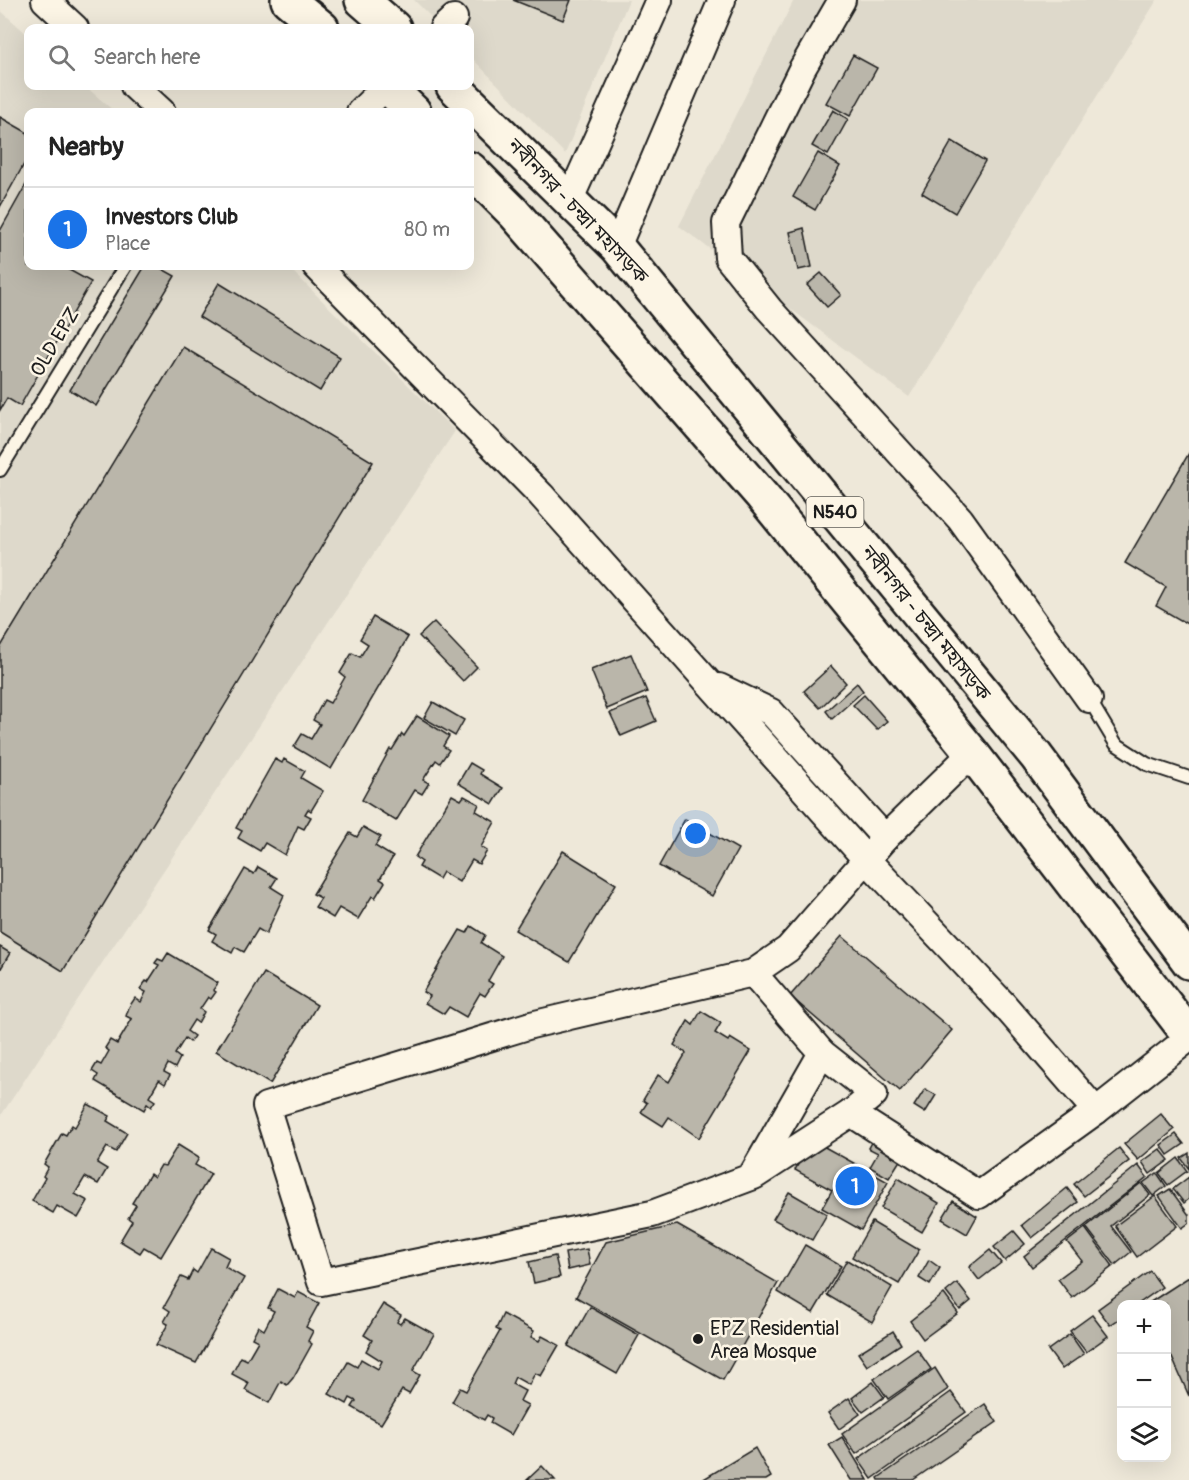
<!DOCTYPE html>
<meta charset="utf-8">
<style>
body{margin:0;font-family:Pangolin,"Noto Sans Bengali",sans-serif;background:#f2f2f2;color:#222}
.controls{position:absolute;right:18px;bottom:18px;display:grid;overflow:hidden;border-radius:12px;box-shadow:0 6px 24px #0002}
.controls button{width:54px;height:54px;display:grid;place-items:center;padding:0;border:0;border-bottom:2px solid #e0e0e0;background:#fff;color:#222;font:30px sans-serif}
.you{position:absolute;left:696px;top:834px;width:21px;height:21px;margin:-15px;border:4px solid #fff;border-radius:50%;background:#1a73e8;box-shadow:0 0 0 9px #1a73e833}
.badge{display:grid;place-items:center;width:39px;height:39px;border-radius:50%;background:#1a73e8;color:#fff;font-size:20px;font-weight:700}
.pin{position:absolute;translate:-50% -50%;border:3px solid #fff;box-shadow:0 2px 6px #0006}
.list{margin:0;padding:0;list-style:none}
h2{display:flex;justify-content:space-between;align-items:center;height:78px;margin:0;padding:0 24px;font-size:26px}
h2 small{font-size:20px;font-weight:400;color:#767676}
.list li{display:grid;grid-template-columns:39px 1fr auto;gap:18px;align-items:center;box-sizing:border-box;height:84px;padding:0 24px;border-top:2px solid #e0e0e0}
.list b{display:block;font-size:22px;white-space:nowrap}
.list p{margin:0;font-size:20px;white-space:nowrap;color:#767676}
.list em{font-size:20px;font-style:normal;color:#767676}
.icon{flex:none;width:33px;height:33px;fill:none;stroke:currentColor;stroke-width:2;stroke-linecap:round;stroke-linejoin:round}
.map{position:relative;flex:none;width:1189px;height:1480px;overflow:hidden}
.search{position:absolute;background:#fff;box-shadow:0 6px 24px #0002;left:24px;top:24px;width:450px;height:66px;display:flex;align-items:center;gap:15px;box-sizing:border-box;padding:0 21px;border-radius:12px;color:#767676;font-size:22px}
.panel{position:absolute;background:#fff;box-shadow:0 6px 24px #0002;left:24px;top:108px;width:450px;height:162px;border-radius:12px}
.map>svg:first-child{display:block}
.built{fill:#ded9cb}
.building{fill:#bab6aa;stroke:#1c1c1c;stroke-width:1.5}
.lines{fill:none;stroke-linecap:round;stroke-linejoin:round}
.lane-casing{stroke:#1c1c1c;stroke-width:16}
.street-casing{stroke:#1c1c1c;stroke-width:30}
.highway-casing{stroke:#1c1c1c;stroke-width:38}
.lane{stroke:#fcf5e5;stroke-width:12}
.street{stroke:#fcf5e5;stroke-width:26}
.highway{stroke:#fcf5e5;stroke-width:33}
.poi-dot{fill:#1c1c1c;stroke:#fcf5e5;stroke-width:2}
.labels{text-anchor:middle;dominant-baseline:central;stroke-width:5;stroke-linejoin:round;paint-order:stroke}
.shield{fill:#fcf5e5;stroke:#5f5d58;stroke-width:1.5}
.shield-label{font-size:18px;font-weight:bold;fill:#1c1c1c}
.street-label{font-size:20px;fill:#1c1c1c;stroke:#fcf5e5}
.poi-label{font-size:20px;fill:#1c1c1c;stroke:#fcf5e5;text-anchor:start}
</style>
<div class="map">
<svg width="1189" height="1480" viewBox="0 0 1189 1480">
<rect width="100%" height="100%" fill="#eee8d9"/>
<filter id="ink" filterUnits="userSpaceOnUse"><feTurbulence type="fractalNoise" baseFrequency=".0167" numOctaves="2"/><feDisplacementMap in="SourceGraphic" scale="12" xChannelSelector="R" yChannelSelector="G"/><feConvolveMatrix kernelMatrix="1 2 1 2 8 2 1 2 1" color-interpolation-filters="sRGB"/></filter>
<g filter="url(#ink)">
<g class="built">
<polygon points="414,0 629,0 565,154 470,56 470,28 442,28"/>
<polygon points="794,0 1157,0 909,397 679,226"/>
<polygon points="0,10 28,35 28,86 85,86 115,112 28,112 28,266 287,266 455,431 0,1117"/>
</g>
<g class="building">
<polygon points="513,0 571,0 563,20"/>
<polygon points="853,55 877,68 850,116 826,103"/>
<polygon points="833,110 848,119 828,155 812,146"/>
<polygon points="0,117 28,133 28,157 0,207"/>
<polygon points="952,141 985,161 955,213 922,193"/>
<polygon points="818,153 840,166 815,210 793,197"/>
<polygon points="28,181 28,266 62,266 91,282 20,406 7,398 0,410 0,231"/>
<polygon points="804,228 812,267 798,270 790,232"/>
<polygon points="145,266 157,266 175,276 96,406 70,390"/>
<polygon points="821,273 841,295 827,307 807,285"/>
<polygon points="219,283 340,357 320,391 199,317"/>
<polygon points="183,347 373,462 63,971 0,932 0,648"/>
<polygon points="1189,453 1189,625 1156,606 1166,587 1125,563"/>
<polygon points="373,617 408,637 331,769 294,747 302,734 311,739 320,724 313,720 324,700 330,703 345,677 340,673 352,653 360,657 368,644 360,639"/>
<polygon points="434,622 477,667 463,681 419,636"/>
<polygon points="631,654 647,692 607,709 591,670"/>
<polygon points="831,666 846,683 820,708 804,691"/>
<polygon points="857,683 863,691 832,719 826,711"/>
<polygon points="864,695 887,721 877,730 853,705"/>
<polygon points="646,698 656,721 621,736 610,713"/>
<polygon points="433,702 464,720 455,736 424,718"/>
<polygon points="417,716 449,736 443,746 449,750 440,763 436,760 423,780 429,783 422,794 415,790 396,821 362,800 390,749 392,750 402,734 404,736"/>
<polygon points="275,759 282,763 284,759 305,771 301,778 323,791 311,811 308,809 305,814 311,817 304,829 298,826 285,855 265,843 260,851 238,838 242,831 236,828"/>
<polygon points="470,763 482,770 480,774 503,788 493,804 458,783"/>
<polygon points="452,795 461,800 464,796 479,804 476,811 495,822 481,847 487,851 479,864 472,860 459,882 443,872 439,879 419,867 422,862 415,857"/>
<polygon points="685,819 738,849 712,896 659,866"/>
<polygon points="363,827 381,837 375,846 393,857 380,879 385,882 375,898 372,896 358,919 339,908 333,918 315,907 321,898 313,894 350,833 357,837"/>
<polygon points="563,851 616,884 569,962 515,930"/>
<polygon points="258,867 277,878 271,887 284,895 266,934 258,929 244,952 235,947 232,953 212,941 216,934 209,930 245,869 254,874"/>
<polygon points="471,926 485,935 481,943 502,956 488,981 493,984 485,996 480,993 466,1017 449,1007 444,1014 425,1003 430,996 423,992 460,930 467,933"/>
<polygon points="842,936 952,1030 900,1091 790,996"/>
<polygon points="0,947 10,953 0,970"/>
<polygon points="168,953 218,983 213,990 216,992 211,999 208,997 200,1009 204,1012 198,1023 194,1020 187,1031 194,1036 190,1042 185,1038 175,1054 180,1058 175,1068 168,1064 164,1072 170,1075 165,1084 159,1080 149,1097 155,1101 151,1107 147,1104 144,1110 95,1081 98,1075 92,1071 97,1063 101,1065 109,1051 105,1048 110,1040 117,1044 132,1019 126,1016 129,1007 135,998 141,1002 146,992 140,989 146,981 148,982 159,965 155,963 158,959 163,961"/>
<polygon points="264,973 317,1005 270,1084 216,1051"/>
<polygon points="701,1011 721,1023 715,1033 728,1041 730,1038 751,1051 699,1138 669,1117 663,1126 641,1112 647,1103 643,1100 658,1075 669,1082 686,1053 674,1045 688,1021 693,1025"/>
<polygon points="925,1089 936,1095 925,1113 914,1106"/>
<polygon points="88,1104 110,1116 107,1121 127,1133 116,1152 107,1147 97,1163 107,1169 98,1184 85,1177 75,1194 88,1201 78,1218 57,1206 53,1213 32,1201 45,1178 43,1176 48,1167 44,1164 62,1133 66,1135 72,1125 75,1127"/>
<polygon points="1161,1114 1174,1130 1138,1160 1124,1144"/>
<polygon points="1176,1134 1184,1144 1168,1155 1161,1145"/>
<polygon points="874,1137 904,1154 889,1178 870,1167 878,1153 868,1148"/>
<polygon points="812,1140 888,1182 861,1230 822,1208 832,1190 795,1170"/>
<polygon points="178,1145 199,1158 195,1165 211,1174 161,1257 144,1247 140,1253 120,1241 132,1221 128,1218 136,1205 132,1203 150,1174 154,1177 161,1165 165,1166"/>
<polygon points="1119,1148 1129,1161 1084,1196 1074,1184"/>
<polygon points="1160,1149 1169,1160 1150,1174 1142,1162"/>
<polygon points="1189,1153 1189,1169 1181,1158"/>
<polygon points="1178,1158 1187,1171 1168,1185 1159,1173"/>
<polygon points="1138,1165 1147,1177 1032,1267 1024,1256"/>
<polygon points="1157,1173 1166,1186 1153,1196 1143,1183"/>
<polygon points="1189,1177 1189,1199 1184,1203 1173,1189"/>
<polygon points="898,1178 939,1203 922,1232 881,1208"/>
<polygon points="1141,1183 1150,1195 1111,1226 1131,1252 1115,1265 1086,1227"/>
<polygon points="1067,1188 1078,1202 1032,1238 1022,1225"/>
<polygon points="1170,1189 1189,1215 1189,1223 1182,1228 1159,1196"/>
<polygon points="789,1192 827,1214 812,1240 773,1219"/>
<polygon points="1155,1196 1177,1226 1137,1257 1115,1226"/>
<polygon points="953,1201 977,1216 967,1234 942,1219"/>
<polygon points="872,1222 919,1250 899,1284 852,1257"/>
<polygon points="677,1225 778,1283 723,1380 576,1297 606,1242"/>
<polygon points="1085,1228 1113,1266 1072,1298 1058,1279 1082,1261 1067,1242"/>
<polygon points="1014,1231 1025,1244 1005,1261 994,1247"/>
<polygon points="805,1245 841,1266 813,1313 778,1292"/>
<polygon points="211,1248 229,1258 225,1267 244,1278 196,1363 156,1345 168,1324 164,1322 170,1311 164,1307 181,1277 188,1280 193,1270 197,1273"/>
<polygon points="587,1249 590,1265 568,1270 565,1253"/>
<polygon points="990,1250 1001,1263 979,1280 969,1267"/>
<polygon points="555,1256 560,1277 534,1283 529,1262"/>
<polygon points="847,1260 892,1287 872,1322 827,1295"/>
<polygon points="929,1260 940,1268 930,1285 919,1278"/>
<polygon points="1150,1271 1162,1287 1138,1304 1122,1304 1122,1317 1110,1325 1098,1309"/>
<polygon points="1189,1277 1189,1396 1166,1344 1166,1304 1149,1303"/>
<polygon points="957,1283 971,1301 960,1310 946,1292"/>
<polygon points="278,1289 295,1298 298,1292 319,1303 306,1327 313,1331 308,1341 312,1344 293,1378 287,1385 281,1381 269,1403 245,1390 249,1383 232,1374 241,1357 247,1360 258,1341 252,1338 258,1326 264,1330 274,1311 268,1308"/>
<polygon points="944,1294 958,1313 923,1339 910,1321"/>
<polygon points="383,1304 401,1315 397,1322 400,1324 405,1318 434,1334 413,1371 420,1375 409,1394 402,1390 381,1424 352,1407 356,1401 350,1398 347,1404 329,1394 348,1362 357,1367 361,1359 378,1369 382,1361 366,1351 372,1340 364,1335"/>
<polygon points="590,1307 639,1335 617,1374 568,1346"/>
<polygon points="503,1314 534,1331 531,1337 539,1341 542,1336 559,1345 541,1376 535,1373 529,1385 515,1377 512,1384 525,1391 520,1401 528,1405 511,1435 490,1423 492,1418 487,1415 484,1420 452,1402 460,1388 466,1391 500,1331 496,1329"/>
<polygon points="1092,1315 1108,1336 1086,1352 1070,1331"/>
<polygon points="893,1331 901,1344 867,1366 858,1353"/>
<polygon points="1070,1334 1084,1354 1062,1369 1048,1350"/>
<polygon points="917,1349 931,1369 888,1399 874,1379"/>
<polygon points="935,1368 948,1389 856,1454 842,1434"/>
<polygon points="873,1382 884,1397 863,1412 852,1398"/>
<polygon points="951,1392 966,1412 872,1479 858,1459"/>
<polygon points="849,1398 860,1414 839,1429 828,1413"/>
<polygon points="985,1404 997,1422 913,1480 879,1480 878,1478"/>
<polygon points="842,1437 868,1480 851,1480 829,1445"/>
<polygon points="755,1448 771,1477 766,1480 702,1480"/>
<polygon points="542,1466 555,1480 527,1480"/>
</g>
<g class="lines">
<defs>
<g id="lane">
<polyline points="0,470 125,266"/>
<polyline points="1089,699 1116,744 1147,764 1189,778"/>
</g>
<g id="street">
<polyline points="45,0 75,28"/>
<polyline points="842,0 802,69 726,223 728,258 769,309 960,519 1089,699"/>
<polyline points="443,28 454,18"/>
<polyline points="134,86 162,112"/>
<polyline points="360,112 386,86"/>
<polyline points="570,199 659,0"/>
<polyline points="617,247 722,0"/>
<polyline points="316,266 541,495 865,858 1004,1005 1096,1111 1189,1038"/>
<polyline points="719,687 771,712 885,838 972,753"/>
<polyline points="753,973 822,1053 751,1177 652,1214 321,1282 266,1106 531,1025 753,973 788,949 885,838"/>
<polyline points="851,1113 979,1195 1096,1111"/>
<polyline points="754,1176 851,1113 874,1094 822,1053"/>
</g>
<g id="highway">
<polyline points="288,0 322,28"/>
<polyline points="362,0 394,28"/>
<polyline points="387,86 414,112"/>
<polyline points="453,86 617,247 1036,756 1189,962"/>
<polyline points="470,169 514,213 762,496 972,753 1189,1035"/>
</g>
</defs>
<use href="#lane" class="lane-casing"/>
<use href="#street" class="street-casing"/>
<use href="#highway" class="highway-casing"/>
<use href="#lane" class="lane"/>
<use href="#street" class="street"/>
<use href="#highway" class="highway"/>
</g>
</g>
<circle class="poi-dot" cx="698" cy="1339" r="6"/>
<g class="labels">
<rect class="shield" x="806.5" y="497" width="57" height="30" rx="4.5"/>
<g class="shield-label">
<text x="835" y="512">N540</text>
</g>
<g class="street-label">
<text transform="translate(578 211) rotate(46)">নবীনগর - চন্দ্রা মহাসড়ক</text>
<text transform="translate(55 342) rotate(-59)">OLD EPZ</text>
<text transform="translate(926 623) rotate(51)">নবীনগর - চন্দ্রা মহাসড়ক</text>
</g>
<g class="poi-label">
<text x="710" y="1328">EPZ Residential<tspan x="710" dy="23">Area Mosque</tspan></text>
</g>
</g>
</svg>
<div class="controls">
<button>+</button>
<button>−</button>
<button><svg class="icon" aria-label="layers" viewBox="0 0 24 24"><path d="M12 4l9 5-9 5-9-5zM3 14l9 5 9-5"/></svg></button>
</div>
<div class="you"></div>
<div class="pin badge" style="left:855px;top:1186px">1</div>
<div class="search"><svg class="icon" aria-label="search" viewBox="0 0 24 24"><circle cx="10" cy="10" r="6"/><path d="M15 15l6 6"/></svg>Search here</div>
<section class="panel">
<h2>Nearby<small></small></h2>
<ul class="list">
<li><span class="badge">1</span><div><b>Investors Club</b><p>Place</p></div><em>80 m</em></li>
</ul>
</section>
</div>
